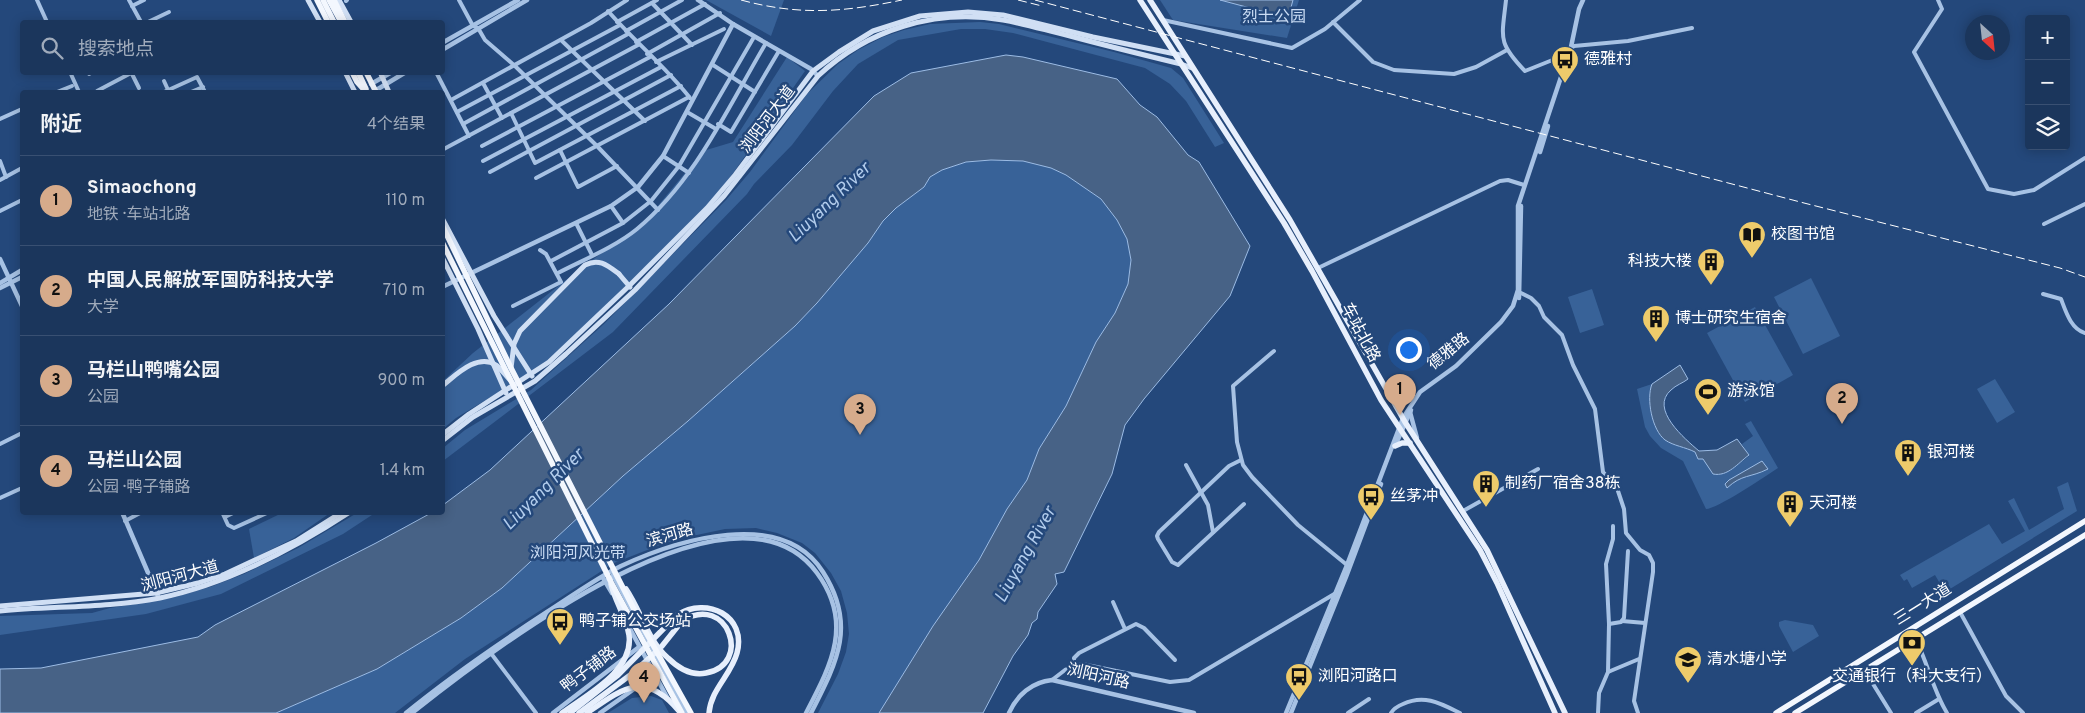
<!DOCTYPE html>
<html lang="zh">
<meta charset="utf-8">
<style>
body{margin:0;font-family:Overpass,"Noto Sans SC",sans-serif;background:#243e62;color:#f1f3f6}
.controls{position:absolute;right:15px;top:15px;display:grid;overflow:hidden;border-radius:5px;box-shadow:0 2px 12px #0003}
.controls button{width:45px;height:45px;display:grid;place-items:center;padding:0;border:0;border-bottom:1px solid #395072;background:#1b365c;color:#f1f3f6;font:25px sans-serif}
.compass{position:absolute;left:1965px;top:15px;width:45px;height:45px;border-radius:50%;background:#1b365c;box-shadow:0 2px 12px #0003;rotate:153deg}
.you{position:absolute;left:1408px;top:349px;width:18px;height:18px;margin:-12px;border:4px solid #fff;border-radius:50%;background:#1a73e8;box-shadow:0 0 0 8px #1a73e833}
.badge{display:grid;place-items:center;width:32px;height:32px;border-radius:50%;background:#d6ab8b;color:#111;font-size:16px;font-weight:700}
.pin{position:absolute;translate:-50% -41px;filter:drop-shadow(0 1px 2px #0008)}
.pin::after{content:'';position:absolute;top:26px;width:18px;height:15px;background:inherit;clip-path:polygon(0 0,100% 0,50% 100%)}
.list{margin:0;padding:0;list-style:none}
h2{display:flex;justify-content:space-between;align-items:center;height:65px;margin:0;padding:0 20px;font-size:21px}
h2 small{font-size:16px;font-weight:400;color:#a0abbb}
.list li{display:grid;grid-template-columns:32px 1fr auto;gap:15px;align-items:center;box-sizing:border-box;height:90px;padding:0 20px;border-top:1px solid #395072}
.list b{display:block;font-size:19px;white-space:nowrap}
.list p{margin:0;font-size:16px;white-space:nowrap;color:#a0abbb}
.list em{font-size:16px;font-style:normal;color:#a0abbb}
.icon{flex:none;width:28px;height:28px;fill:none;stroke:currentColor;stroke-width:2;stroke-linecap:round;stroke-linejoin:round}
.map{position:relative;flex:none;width:2085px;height:713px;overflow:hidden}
.search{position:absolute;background:#1b365c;box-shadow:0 2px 12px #0003;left:20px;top:20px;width:425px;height:55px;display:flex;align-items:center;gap:12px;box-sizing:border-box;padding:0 18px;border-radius:5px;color:#a0abbb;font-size:19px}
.panel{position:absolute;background:#1b365c;box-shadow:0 2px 12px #0003;left:20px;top:90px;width:425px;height:425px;border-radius:5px}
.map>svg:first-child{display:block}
.green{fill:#386298}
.water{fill:#476286;stroke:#9cbce5}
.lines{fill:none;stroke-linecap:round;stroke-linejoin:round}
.minor{stroke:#a7c2e4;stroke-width:4}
.tertiary{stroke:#a7c2e4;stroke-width:4.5}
.secondary{stroke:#d0dff4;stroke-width:5}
.primary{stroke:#e7effc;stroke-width:5.5}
.trunk{stroke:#f3f7fe;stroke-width:5.5}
.rail{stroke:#fff;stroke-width:1;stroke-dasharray:9 4;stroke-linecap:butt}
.secondary-bridge{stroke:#d0dff4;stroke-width:5}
.primary-bridge{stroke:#e7effc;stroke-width:5.5}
.trunk-bridge{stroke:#f3f7fe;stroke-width:5.5}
.labels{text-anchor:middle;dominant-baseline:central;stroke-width:5;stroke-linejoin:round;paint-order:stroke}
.park-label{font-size:16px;fill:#cadcf4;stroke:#24487b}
.poi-label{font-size:16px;fill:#fff;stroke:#24487b;text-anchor:start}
.street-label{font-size:16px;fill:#fff;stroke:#24487b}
.water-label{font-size:18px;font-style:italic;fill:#b2ccec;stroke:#24487b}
</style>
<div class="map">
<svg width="2085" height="713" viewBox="0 0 2085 713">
<rect width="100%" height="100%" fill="#24487b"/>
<g class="green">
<polygon points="706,0 784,0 771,36"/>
<polygon points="1160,0 1299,0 1287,38 1173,20"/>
<polygon points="980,22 999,24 1114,52 1171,68 1183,78 1224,143 1215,147 1186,101 1170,84 1145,68 1013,33 985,29 961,29 898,40 858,64 833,91 792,145 754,184 747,194 613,332 443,461 443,448 465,430 531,390 604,324 726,200 750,172 807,94 838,64 858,50 883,37 904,30 930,24"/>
<polygon points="787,57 805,71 719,193 549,362 456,418 443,429 443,381 473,353 585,265 643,224 703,151 733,142"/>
<polygon points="991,160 1023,161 1051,168 1066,175 1101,199 1117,220 1127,239 1131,260 1128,284 1115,313 1096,342 1066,406 1039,449 1027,480 1007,509 979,560 933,626 879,713 818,713 838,674 846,652 849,634 847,613 841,591 831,573 815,553 802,543 777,533 756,528 725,529 692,536 665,543 614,563 465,659 395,713 276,713 377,669 461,618 502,588 623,476 688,421 795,326 817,303 868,243 883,221 896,208 924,187 930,177 942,170 966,162"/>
<polygon points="1811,278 1840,336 1803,354 1774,297"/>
<polygon points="1592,289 1604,325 1580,333 1568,297"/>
<polygon points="1755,307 1793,375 1745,402 1707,333"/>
<polygon points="1995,379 2015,412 1997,423 1977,389"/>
<path d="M1652 384C1645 399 1652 430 1665 440 1674 446 1685 447 1695 452L1698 459H1703L1719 475 1732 469 1749 456 1742 444 1753 436 1745 424 1751 421 1778 468C1766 476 1717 509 1706 509L1683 461 1661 448 1650 436 1645 427 1637 389Z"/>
<polygon points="2068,482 2077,511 1945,592 1935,575 1912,588 1907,579 1904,581 1900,575 1989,524 2002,544 2025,531 2008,501 2014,498 2029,530 2064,509 2057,487"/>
<polygon points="282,513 330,513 294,538 254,558 249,529"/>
<polygon points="357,513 375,513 343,534 221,594 146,614 0,635 0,616 92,613 110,608 172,598 210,587 244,574 298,548"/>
<polygon points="1785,620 1813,625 1819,636 1793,652 1779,626 1779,622"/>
<polygon points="651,696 662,700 669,713 608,713 632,698"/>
</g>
<g class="water">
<polygon points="1220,0 1293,0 1288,18"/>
<polygon points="1006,55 1023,57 1117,79 1140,105 1157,117 1188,155 1199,162 1250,246 1230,296 1144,399 1125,425 1112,474 1064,572 1055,574 1057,584 1038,612 1037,619 1032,623 1028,635 1013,656 983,713 879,713 933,626 979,560 1007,509 1027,480 1039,449 1066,406 1096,342 1115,313 1128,284 1131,260 1127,239 1117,220 1101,199 1066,175 1051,168 1023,161 991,160 966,162 942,170 930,177 924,187 896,208 883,221 868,243 817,303 795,326 688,421 623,476 502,588 461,618 377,669 276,713 0,713 0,669 41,668 198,637 215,625 376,543 431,513 442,512 443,505 490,470 669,304 874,96 911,73"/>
<path d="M1680 365 1688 379C1683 383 1676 385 1671 390 1649 409 1685 439 1699 451L1717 450 1737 439 1749 455C1738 463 1728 477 1713 474L1703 459H1698L1695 452C1685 447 1674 446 1665 440 1652 430 1646 399 1652 384Z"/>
<path d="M1762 461 1768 469C1750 478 1742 474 1727 488L1725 484 1729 480Z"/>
</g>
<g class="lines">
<g class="minor">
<polyline points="37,0 47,22"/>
<polyline points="129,0 141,22"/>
<polyline points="459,0 473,26 478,28 485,40 515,66 597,146 658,210"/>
<path d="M1506 0C1502 38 1497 42 1525 71L1555 59 1574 46 1628 41 1692 28"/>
<polyline points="1938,0 1942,9 1914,52 1988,189 2014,194 2034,190 2085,158"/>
<polyline points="346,1 347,0"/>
<polyline points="652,3 692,45"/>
<polyline points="132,6 144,0"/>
<path d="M608 11C634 41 666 67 690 98"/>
<polyline points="1163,20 1292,48 1325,29 1360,0"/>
<polyline points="148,22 169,12"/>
<polyline points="617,22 657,0"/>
<polyline points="1333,22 1373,62 1394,70 1454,74 1476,67 1507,50"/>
<polyline points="626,31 682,0"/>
<polyline points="561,40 645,121"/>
<polyline points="636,42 705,4"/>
<polyline points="647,54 720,13"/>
<polyline points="656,62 724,29"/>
<polyline points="713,65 755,92"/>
<polyline points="70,72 79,92"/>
<polyline points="131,72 139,88"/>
<polyline points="167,72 167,73"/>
<polyline points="436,72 469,136"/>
<polyline points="89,74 92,72"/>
<polyline points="164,81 169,92"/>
<polyline points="483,83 502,118"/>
<polyline points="97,91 133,72"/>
<polyline points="57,92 72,86"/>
<polyline points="164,92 197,77 205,92"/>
<polyline points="191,92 203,87"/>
<polyline points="451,100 591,23 627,0"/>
<polyline points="457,112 620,25"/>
<polyline points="687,112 716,129"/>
<polyline points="511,113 535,163 681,86"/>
<polyline points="0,119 22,109"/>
<polyline points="463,124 628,34"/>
<polyline points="718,124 731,132 779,51"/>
<polyline points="482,146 650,57"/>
<polyline points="442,150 638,45"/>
<polyline points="560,150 578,187 617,166"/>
<polyline points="663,156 689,173"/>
<polyline points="0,161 6,177"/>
<polyline points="483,161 661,67"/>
<polyline points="490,172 671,75"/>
<polyline points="536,178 689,97"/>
<polyline points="0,180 22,168"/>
<polyline points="611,206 623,223"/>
<polyline points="0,211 22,200"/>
<polyline points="576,223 592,255"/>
<polyline points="2044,224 2085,204"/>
<polyline points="551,261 623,223 651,201 679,166 754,37"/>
<polyline points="1318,268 1500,181 1508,180 1524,185"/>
<path d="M558 273C583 260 615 247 637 229 696 180 728 107 766 43"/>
<polyline points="1521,293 1531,298 1539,306 1544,317 1562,335 1573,365 1595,409 1603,472 1617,488 1624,509 1626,533 1640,550 1649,555 1653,563 1653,572 1634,701 1638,713"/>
<path d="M2043 294 2061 299C2066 312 2071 329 2085 333"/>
<polyline points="513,306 561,282 546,254 540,250"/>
<polyline points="1274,351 1233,386 1237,442 1243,465 1252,477 1298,525 1347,565"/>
<polyline points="0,444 22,433"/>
<polyline points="1241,460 1229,466 1159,532 1157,536 1158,539 1172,562 1178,565 1244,504"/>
<polyline points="1186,465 1208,505 1213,532"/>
<polyline points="0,498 22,488"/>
<polyline points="1463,511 1538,469"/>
<polyline points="222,512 228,525 234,528 269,512"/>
<polyline points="225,517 235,512"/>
<polyline points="125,521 142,512"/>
<polyline points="1113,602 1125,629"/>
<polyline points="1960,612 2006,696 2023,713"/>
<polyline points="1622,621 1645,623"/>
<polyline points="1609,624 1606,564 1613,539 1613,526"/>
<path d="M1916 640C1928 664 1933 690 1947 713"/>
<polyline points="490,652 536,713"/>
<polyline points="1074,665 1074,658 1079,653 1136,624 1144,628 1175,660"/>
<polyline points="1865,671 1891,713"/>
<polyline points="1608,672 1639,659"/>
<polyline points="1052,680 1065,670 1082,664 1170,682 1189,680 1336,593"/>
<polyline points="1348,713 1369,699"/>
<path d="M1391 713C1394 708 1398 706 1403 704 1424 694 1440 703 1460 713"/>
<polyline points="1598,713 1599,693 1608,672 1609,624 1621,622 1624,618 1628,551"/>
<polyline points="1916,713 1939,699"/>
</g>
<g class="tertiary">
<polyline points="698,0 733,24 811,69 818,76"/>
<polyline points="442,43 518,0"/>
<polyline points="442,50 527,0"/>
<polyline points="371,84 392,72"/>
<polyline points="373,92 406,72"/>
<polyline points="1540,152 1548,126"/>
<polyline points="0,259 22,306"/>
<polyline points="0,283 22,270"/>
<polyline points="442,287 611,206 638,187 663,156 733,24"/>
<polyline points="0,288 22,277"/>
<polyline points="1519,298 1521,206"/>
<polyline points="1410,412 1417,438"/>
<polyline points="1395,446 1411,410"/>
<polyline points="122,512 158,596"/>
<polyline points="613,575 687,713"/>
<polyline points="603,578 612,593"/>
<polyline points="629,627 668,699"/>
<path d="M406 713C451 676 498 644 547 612 572 596 595 579 621 566 677 540 782 507 823 572 857 625 837 662 811 713"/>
<path d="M412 713C485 655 734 460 817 573 854 623 831 665 806 713"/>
<polyline points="553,713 639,647"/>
<polyline points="600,713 654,675"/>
<path d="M1009 713C1017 695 1032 682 1052 680L1194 713"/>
<polyline points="1286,713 1347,565 1403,418 1420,392 1456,366 1501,322 1513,306 1518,290 1518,206 1571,47 1579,9 1583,0"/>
<polyline points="1291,713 1346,577 1381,484"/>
</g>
<g class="secondary">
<polyline points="308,0 320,22"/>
<polyline points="339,0 351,22"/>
<polyline points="345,72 355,92"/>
<polyline points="380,72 389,92"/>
<polyline points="442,218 494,316 532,376"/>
<polyline points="442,257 478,329 506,393"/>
<polyline points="619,274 630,287"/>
<polyline points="442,435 469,414 549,362 630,285 707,208 735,175 813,71 839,52 873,31 920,16 968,12 1003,15 1093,37 1185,56"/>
<path d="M442 441 473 417 535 381 566 354 635 290 724 196 818 76C867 30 935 8 1003 20 1026 24 1048 31 1070 36 1107 46 1144 55 1181 64L1192 68"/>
<polyline points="0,606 156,593 198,583 225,574 296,541 342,512"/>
<path d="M0 611C53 606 108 608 160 598 228 584 292 550 350 512"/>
</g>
<g class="primary">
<polyline points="1140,0 1284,223 1312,271 1381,400 1480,550 1497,583 1555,713"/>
<polyline points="1150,0 1290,220 1405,422 1487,550 1565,713"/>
<polyline points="1395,446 1402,443 1410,443"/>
<polyline points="662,646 682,621"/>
</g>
<g class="trunk">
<polyline points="317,0 328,22"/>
<polyline points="323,0 334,22"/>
<polyline points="329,0 341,22"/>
<polyline points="334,0 345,22"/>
<polyline points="1776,713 2085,521"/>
<polyline points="1795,713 2085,535"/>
</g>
<g class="rail">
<path d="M741 0C800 16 844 12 902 0"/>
<polyline points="1018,0 1042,6"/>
<polyline points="1035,0 1804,203 2060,268 2085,277"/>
</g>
<g class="secondary-bridge">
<path d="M511 368 514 344 520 331 585 265C599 258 607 265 619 274"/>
<path d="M442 386C456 375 477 353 496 365 501 369 506 376 510 380"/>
</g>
<g class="primary-bridge">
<path d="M626 589C641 611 648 641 668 658 678 668 691 676 706 673 753 665 728 592 682 621"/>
<path d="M562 713C586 695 634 671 629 635 626 617 615 601 611 584"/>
<path d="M570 713 618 675 677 615C707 596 747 616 737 653 731 675 711 689 709 713"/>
<polyline points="579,713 633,673 659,649"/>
<path d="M587 713C623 688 645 670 679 711"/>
</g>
<g class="trunk-bridge">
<polyline points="352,72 357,82 366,92"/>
<polyline points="358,72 366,89"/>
<polyline points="366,72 376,92"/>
<polyline points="442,225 511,368 644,629 691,713"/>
<polyline points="442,242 611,582 682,713"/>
</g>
</g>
<defs>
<symbol id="bus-pin" viewBox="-11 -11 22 30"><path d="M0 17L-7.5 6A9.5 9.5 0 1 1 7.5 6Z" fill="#eecb6b" stroke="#24487b"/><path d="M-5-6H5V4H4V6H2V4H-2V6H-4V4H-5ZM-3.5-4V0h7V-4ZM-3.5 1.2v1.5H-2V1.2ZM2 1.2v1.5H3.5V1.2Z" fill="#111"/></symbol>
<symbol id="library-pin" viewBox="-11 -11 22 30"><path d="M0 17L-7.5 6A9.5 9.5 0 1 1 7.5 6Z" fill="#eecb6b" stroke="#24487b"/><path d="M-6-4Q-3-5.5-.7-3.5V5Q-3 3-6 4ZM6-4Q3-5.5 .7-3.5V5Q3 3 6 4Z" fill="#111"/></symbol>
<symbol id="building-pin" viewBox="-11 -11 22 30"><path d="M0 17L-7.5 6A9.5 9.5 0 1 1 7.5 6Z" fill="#eecb6b" stroke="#24487b"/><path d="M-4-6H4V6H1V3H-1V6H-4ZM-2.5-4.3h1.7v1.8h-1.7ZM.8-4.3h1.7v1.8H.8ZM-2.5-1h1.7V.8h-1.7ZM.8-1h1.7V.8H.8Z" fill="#111"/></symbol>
<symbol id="stadium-pin" viewBox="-11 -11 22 30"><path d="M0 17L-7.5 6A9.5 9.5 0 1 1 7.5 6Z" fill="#eecb6b" stroke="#24487b"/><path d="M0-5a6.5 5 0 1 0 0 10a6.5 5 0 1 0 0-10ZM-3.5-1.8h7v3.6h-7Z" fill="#111"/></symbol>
<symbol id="bank-pin" viewBox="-11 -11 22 30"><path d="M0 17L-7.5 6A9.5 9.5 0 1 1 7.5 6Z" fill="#eecb6b" stroke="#24487b"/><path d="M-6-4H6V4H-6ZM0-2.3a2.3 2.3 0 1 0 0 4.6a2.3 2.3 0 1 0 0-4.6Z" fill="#111"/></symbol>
<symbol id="school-pin" viewBox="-11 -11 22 30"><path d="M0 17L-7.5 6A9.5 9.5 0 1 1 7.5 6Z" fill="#eecb6b" stroke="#24487b"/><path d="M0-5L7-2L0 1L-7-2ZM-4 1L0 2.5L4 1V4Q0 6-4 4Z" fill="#111"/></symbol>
</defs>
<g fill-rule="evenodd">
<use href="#bus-pin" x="1549" y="44" width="32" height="43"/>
<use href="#library-pin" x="1736" y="219" width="32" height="43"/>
<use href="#building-pin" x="1695" y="246" width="32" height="43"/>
<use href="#building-pin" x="1640" y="303" width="32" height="43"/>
<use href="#stadium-pin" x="1692" y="376" width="32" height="43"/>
<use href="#building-pin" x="1892" y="437" width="32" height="43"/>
<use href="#building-pin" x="1470" y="468" width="32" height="43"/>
<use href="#bus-pin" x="1355" y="481" width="32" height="43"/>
<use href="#building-pin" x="1774" y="488" width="32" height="43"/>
<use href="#bus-pin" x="544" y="606" width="32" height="43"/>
<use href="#bank-pin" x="1896" y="627" width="32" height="43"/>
<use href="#school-pin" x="1672" y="644" width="32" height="43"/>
<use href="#bus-pin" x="1283" y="661" width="32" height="43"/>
</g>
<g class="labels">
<g class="park-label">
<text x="1274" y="18">烈士公园</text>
<text x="578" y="554">浏阳河风光带</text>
</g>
<g class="poi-label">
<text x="1584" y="60">德雅村</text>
<text x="1771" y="235">校图书馆</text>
<text x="1692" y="262" text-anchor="end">科技大楼</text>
<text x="1675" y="319">博士研究生宿舍</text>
<text x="1727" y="392">游泳馆</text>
<text x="1927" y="453">银河楼</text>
<text x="1505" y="484">制药厂宿舍38栋</text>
<text x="1390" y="497">丝茅冲</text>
<text x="1809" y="504">天河楼</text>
<text x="579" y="622">鸭子铺公交场站</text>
<text x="1707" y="660">清水塘小学</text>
<text x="1318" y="677">浏阳河路口</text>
<text x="1912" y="677" text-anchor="middle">交通银行（科大支行）</text>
</g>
<g class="street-label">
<text transform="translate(768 120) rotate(-53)">浏阳河大道</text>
<text transform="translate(1360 333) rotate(62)">车站北路</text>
<text transform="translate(1449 352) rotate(-39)">德雅路</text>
<text transform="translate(670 536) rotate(-16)">滨河路</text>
<text transform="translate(180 577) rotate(-15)">浏阳河大道</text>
<text transform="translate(1923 605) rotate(-32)">三一大道</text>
<text transform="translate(589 670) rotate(-37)">鸭子铺路</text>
<text transform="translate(1098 677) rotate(13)">浏阳河路</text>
</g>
<g class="water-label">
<text transform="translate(830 203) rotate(-44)">Liuyang River</text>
<text transform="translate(544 490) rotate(-45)">Liuyang River</text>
<text transform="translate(1026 555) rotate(-61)">Liuyang River</text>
</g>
</g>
</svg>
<div class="controls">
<button>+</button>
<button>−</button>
<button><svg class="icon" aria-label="layers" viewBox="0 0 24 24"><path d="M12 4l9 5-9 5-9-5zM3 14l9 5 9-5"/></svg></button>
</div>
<svg class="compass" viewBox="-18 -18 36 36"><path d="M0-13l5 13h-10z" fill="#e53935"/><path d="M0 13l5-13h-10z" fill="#a0abbb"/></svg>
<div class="you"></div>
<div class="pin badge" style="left:1400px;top:415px">1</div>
<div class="pin badge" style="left:1842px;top:424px">2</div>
<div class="pin badge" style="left:860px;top:435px">3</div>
<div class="pin badge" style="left:644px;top:703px">4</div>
<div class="search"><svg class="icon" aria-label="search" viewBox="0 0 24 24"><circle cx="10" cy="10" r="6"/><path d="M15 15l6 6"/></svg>搜索地点</div>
<section class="panel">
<h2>附近<small>4个结果</small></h2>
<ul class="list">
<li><span class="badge">1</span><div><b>Simaochong</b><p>地铁 · 车站北路</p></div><em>110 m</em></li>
<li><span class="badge">2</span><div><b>中国人民解放军国防科技大学</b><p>大学</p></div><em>710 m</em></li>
<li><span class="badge">3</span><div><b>马栏山鸭嘴公园</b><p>公园</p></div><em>900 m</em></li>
<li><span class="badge">4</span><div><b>马栏山公园</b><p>公园 · 鸭子铺路</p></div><em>1.4 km</em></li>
</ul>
</section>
</div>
